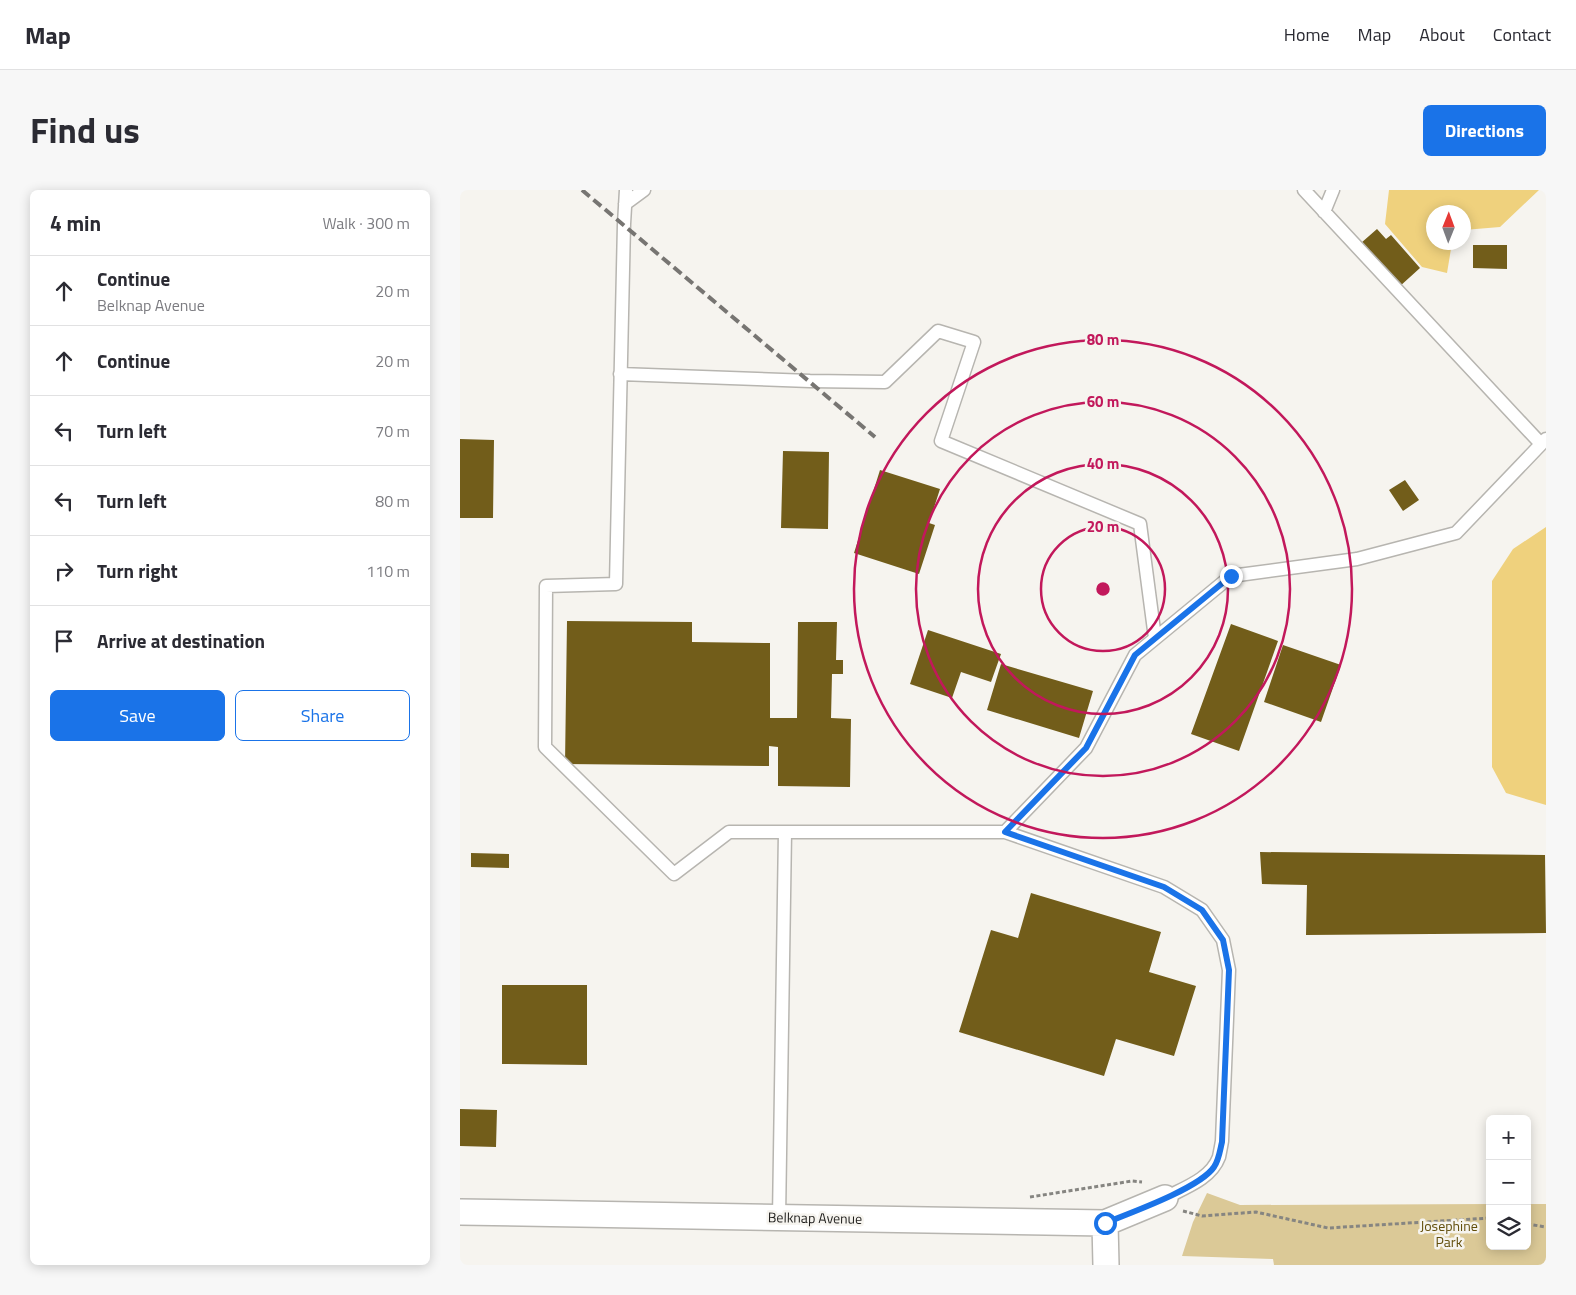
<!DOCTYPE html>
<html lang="en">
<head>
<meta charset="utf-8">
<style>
  body { margin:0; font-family:"Titillium Web",sans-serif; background:#f7f7f7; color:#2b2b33 }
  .controls { position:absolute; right:15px; bottom:15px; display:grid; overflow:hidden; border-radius:8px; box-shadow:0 2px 12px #0003 }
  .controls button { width:45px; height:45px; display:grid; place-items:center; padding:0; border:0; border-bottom:1px solid #e1e1e2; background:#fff; color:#2b2b33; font:25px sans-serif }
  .compass { position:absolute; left:966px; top:15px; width:45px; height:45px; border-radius:50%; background:#fff; box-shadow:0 2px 12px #0003; rotate:1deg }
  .stop { position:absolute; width:15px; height:15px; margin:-11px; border:4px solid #1a73e8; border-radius:50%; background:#fff }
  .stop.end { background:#1a73e8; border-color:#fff; box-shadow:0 1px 5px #0008 }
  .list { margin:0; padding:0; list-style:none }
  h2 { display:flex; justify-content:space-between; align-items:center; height:65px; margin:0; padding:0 20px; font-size:21px }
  h2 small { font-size:16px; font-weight:400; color:#7c7c81 }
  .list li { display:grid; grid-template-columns:32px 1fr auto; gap:15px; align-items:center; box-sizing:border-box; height:70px; padding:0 20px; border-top:1px solid #e1e1e2 }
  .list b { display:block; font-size:19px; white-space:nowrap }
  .list p { margin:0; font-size:16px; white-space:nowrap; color:#7c7c81 }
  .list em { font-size:16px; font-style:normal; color:#7c7c81 }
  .actions { display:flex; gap:10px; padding:15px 20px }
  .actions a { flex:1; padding:11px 0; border:1px solid #1a73e8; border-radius:8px; text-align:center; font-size:18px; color:#1a73e8 }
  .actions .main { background:#1a73e8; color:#fff }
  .icon { flex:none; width:28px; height:28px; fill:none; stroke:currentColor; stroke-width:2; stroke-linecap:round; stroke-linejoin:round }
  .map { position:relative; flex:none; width:1086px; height:1075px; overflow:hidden; border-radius:8px }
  header { display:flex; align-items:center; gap:30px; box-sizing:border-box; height:70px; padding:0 25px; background:#fff; border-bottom:1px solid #e1e1e2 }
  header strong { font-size:24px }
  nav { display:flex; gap:28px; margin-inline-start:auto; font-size:18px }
  .intro { display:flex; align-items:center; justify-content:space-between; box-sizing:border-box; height:120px; padding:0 30px }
  h1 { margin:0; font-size:35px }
  .button { padding:12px 22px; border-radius:8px; background:#1a73e8; color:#fff; font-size:18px; font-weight:700 }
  main { display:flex; gap:30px; padding:0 30px }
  aside { flex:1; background:#fff; border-radius:8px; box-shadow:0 2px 12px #0003 }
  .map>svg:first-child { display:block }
</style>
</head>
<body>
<header>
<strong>Map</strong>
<nav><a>Home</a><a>Map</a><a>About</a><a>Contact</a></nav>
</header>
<div class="intro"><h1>Find us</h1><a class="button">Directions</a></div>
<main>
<aside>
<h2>4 min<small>Walk · 300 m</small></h2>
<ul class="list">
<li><svg class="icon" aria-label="ahead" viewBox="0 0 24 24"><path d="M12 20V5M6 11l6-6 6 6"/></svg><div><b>Continue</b><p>Belknap Avenue</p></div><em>20 m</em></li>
<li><svg class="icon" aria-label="ahead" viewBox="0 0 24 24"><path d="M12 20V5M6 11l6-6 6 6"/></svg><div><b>Continue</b></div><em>20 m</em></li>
<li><svg class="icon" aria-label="left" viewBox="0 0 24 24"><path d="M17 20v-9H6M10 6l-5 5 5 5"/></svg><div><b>Turn left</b></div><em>70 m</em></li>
<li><svg class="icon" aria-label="left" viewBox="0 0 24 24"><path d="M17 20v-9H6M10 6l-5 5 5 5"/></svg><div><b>Turn left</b></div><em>80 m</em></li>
<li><svg class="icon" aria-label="right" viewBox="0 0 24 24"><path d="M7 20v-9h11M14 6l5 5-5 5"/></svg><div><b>Turn right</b></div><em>110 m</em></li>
<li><svg class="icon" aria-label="arrive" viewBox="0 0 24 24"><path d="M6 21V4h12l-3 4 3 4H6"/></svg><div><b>Arrive at destination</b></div></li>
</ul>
<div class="actions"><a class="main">Save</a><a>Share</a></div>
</aside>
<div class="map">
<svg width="1086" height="1075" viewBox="0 0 1086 1075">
  <rect width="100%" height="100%" fill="#f6f4ef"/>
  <!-- green -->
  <path fill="#dbc997" d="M747 1003 780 1015 1030 1014V1056H1067V1014H1086V1075H814L813 1069 722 1066 733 1032Z"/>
  <!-- water -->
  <path fill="#efd17d" d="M929 0H1079L1040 37 1004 40V22H974V52L992 53 987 83 962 77 925 34Z
    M1086 337V615L1046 603 1032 577V391L1053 359Z"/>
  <!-- building -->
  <path fill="#725d1a" d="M917 39 926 49 931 45 960 78 939 97 901 53Z
    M1013 55H1047V79L1013 78Z
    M0 249 34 250 33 328H0Z
    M323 261 369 262 368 339 321 338Z
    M420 280 480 299 469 333 475 335 459 384 394 363Z
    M945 290 959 310 943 321 929 300Z
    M107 431 232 432V452L310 453V528H337L338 432H377L376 470H383V484H372L371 528 391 529 390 597 318 596V557L309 556V576L105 574Z
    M771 434 818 451 779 561 731 544Z
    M468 440 541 464 531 492 501 482 492 508 450 494Z
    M823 455 881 475 861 532 804 512Z
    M541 474 633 501 619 548 527 520Z
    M800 662 1085 665 1086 743 846 745 847 695 802 694Z
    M11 663 49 664V678L11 677Z
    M571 703 701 742 689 782 736 796 714 866 656 849 644 886 499 842 531 740 558 748Z
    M42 795H127V875L42 874Z
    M0 919 37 920 36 957 0 956Z"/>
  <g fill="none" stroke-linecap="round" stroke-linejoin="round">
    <!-- service casing -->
    <g stroke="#b7b5b0" stroke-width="15">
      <path id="service" d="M166 0 164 34 156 394 86 396 85 557 214 684 269 642H545L626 558 675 465 771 386 897 369 996 343 1086 249
        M844 0 1081 254
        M165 14 184 0
        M864 22 873 0
        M160 184 350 191 425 192 478 141 514 152 481 251 680 334 695 448
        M545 642 704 697 742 720 763 750 769 780 762 951C761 957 760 962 759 967 751 989 724 998 705 1008
        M319 1028 325 642"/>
    </g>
    <!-- minor casing -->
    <g stroke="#b7b5b0" stroke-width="28">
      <path id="minor" d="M0 1022 645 1033 705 1008
        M645 1033 646 1075"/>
    </g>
    <!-- path -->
    <path stroke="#868581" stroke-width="3" stroke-dasharray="4 2.5" stroke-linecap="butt" d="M570 1007 672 991 682 992
      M723 1021 742 1026 796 1022 868 1038 1030 1028
      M1067 1034 1086 1037"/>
    <!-- service -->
    <use href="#service" stroke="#fff" stroke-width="12"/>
    <!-- minor -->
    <use href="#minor" stroke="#fff" stroke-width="25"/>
    <!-- rail -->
    <path stroke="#777572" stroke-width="4" stroke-dasharray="10 5" stroke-linecap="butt" d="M122 0 415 247"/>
  </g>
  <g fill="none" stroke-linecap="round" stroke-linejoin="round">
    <!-- route -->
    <path stroke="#1a73e8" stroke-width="6" d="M645 1033C670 1023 740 998 754 977 759 970 760 960 762 952L769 780 763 750 742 720 704 697 545 642 626 558 675 465 771 386"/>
  </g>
  <!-- distance rings -->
  <g fill="none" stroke="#c2185b" stroke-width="2.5">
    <circle cx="643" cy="399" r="62"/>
    <circle cx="643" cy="399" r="125"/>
    <circle cx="643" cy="399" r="187"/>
    <circle cx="643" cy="399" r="249"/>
  </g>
  <g text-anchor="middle" stroke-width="5" stroke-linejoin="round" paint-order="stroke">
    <!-- street labels -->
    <g font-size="14" fill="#1d1c1a" stroke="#f6f4ef">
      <text transform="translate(355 1028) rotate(1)" y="5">Belknap Avenue</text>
    </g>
    <!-- park labels -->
    <g font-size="14" fill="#624e0a" stroke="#f6f4ef">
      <text x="989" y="1041">Josephine<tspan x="989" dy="16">Park</tspan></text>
    </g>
  </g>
  <circle cx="643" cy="399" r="8" fill="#c2185b" stroke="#f6f4ef" stroke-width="2.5"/>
  <g font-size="15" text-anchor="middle" font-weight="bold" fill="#c2185b" stroke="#f6f4ef" stroke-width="5" stroke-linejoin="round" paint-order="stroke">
    <text x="643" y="155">80 m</text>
    <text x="643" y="217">60 m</text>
    <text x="643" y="279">40 m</text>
    <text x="643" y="342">20 m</text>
  </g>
</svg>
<div class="controls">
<button>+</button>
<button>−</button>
<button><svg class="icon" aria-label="layers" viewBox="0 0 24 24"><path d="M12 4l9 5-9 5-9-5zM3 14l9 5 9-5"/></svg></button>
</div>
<svg class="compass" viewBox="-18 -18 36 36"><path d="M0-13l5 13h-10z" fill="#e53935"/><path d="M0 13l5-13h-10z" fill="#7c7c81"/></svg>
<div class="stop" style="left:645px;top:1033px"></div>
<div class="stop end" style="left:771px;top:386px"></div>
</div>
</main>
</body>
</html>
